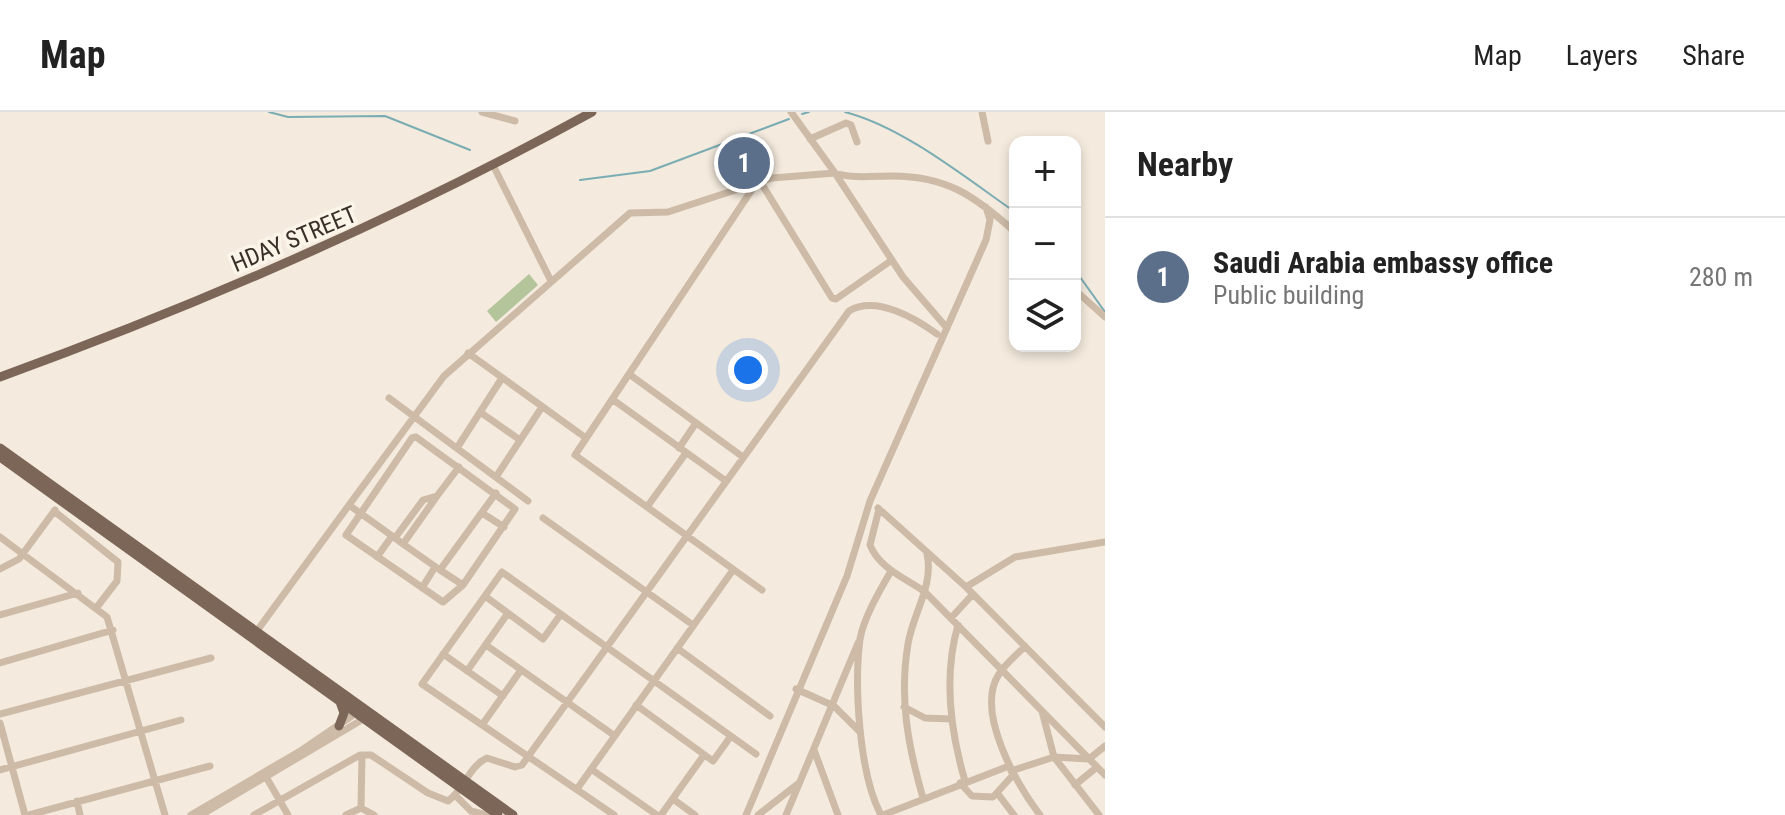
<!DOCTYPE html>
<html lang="en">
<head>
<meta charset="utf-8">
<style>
  body { margin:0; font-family:"Roboto Condensed",sans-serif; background:#f6f6f6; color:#222 }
  .controls { position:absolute; right:24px; top:24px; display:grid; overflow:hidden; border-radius:16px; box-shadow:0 4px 12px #0003 }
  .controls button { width:72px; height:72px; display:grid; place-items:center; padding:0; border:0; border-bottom:2px solid #e0e0e0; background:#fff; color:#222; font:40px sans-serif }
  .you { position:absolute; left:748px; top:258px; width:28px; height:28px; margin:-20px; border:6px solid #fff; border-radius:50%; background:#1a73e8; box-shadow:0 0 0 12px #1a73e833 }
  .badge { display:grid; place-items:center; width:52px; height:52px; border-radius:50%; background:#1b555d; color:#fff; font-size:26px; font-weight:700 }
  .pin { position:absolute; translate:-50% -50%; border:4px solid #fff; box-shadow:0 2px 8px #0006 }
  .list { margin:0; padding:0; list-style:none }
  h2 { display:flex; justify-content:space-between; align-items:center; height:104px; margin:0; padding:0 32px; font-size:34px }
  h2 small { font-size:26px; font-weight:400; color:#767676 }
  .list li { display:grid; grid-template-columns:52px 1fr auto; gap:24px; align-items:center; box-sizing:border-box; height:120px; padding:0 32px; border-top:2px solid #e0e0e0 }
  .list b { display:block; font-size:30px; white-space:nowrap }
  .list p { margin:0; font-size:26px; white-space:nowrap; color:#767676 }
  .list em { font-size:26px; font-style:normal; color:#767676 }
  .icon { flex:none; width:44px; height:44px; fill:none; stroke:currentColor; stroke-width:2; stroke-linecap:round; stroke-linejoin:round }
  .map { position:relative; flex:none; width:1105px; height:703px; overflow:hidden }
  header { display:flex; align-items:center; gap:48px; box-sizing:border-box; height:112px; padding:0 40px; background:#fff; border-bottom:2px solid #e0e0e0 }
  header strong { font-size:38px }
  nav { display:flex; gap:44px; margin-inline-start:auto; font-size:28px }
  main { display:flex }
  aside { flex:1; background:#fff }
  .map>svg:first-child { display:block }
</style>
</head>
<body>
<header>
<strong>Map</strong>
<nav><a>Map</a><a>Layers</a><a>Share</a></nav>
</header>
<main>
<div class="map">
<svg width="1105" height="703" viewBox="0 0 1105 703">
  <rect width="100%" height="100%" fill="#f4eadd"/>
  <!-- green -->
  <path fill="#b4c49b" d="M529 162 538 173 496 210 487 199Z"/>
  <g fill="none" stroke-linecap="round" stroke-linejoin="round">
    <!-- stream -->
    <path stroke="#7aadb3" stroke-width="2" d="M269 0 288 5 385 4 470 38
      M845 0C903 15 966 66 1015 100
      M802 2 809 0
      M580 68 650 59 789 7
      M1075 158 1105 200"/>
    <!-- minor -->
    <path stroke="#cdbba7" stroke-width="7" d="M482 0 515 9
      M791 0 835 61C852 67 874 64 892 64 947 64 975 84 1015 120
      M982 0 988 29
      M810 27 846 11 851 13 857 30
      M493 53 551 169
      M760 69 832 186 836 187 892 148
      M757 70 575 343 762 478
      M1075 178 1105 205
      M468 241 586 326
      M629 262 743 345
      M389 286 528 389
      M612 287 726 369
      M480 300 520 328
      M416 325 515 397 463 473 443 490 346 423 412 326Z
      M457 336 502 266
      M679 336 696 311
      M496 365 542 295
      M349 393 444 264 630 101 668 100 772 66 835 61 903 165 947 216
      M647 395 686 341
      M878 396 966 475 1105 615
      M879 397 870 433C879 456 905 466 925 480L1105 663
      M54 399 118 450 117 469 97 495
      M482 401 504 415
      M543 406 693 513
      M0 425 107 505 165 703
      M395 426 403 432 437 384
      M403 432 440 458
      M377 445 392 424
      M0 457 19 447 55 398
      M463 473 440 458 496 381
      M966 475 1015 445 1105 430
      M422 476 435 455
      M485 484 543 527 561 502
      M0 503 78 481
      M951 506 973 482
      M958 513C943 565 950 618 965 669
      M254 523 349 393 395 426 423 388 437 384 459 355
      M486 533 615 624
      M1025 534C1017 543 1005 552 999 562 974 600 1018 674 1040 703
      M677 536 770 604
      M443 542 503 584
      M0 551 113 518
      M467 559 508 501
      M796 577 834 594 859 619
      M636 593 713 649 731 624
      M904 595 925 606 951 607
      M1042 599 1054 645 1099 703
      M0 602 211 546
      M0 611 25 703
      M482 613 521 558
      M814 638 838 703
      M591 657 657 703
      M0 658 181 608
      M1011 659 1054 645 1089 647 1105 634
      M265 663 288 703
      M960 671 972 684 993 685 1013 663
      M1075 673 1097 655
      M577 677 733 458
      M998 682 1014 703
      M456 684 471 699 486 703
      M923 686C908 634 899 586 908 532 913 501 934 474 927 442
      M673 687 695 703
      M77 689 80 703
      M361 696 362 643
      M361 696 374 703
      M29 703 210 654
      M191 703 302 638 359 599
      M201 703 365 606
      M254 703 360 643H371L428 681 448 689C464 678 469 654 487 646L515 655 522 653 849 199C876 183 915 206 937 222
      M346 703 361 696
      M614 703 422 572 502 460 756 642
      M661 703 704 643
      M746 703 847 464 870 389 986 128 990 108 986 95
      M758 703 799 671
      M786 703 858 531
      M881 703C859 662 854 573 860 527 864 505 880 478 891 459
      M883 703 1009 654"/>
    <!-- major -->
    <path stroke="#7c6658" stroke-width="9" d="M0 265C204 191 401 105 592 0
      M0 336 513 703
      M0 345 498 703
      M339 614 344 601 339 587"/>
  </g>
  <g text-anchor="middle" stroke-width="7" stroke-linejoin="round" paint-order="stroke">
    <!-- street labels -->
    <g font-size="24" fill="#392f28" stroke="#fbf4e9">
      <text transform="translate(294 127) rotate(-23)" y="8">HDAY STREET</text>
    </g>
  </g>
</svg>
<div class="controls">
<button>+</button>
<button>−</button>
<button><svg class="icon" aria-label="layers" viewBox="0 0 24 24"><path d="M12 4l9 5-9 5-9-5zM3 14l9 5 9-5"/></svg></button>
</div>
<div class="you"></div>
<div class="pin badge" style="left:744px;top:51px;background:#5c6f8a">1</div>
</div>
<aside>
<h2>Nearby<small></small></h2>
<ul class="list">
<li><span class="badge" style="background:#5c6f8a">1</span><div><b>Saudi Arabia embassy office</b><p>Public building</p></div><em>280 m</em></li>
</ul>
</aside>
</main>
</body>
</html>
